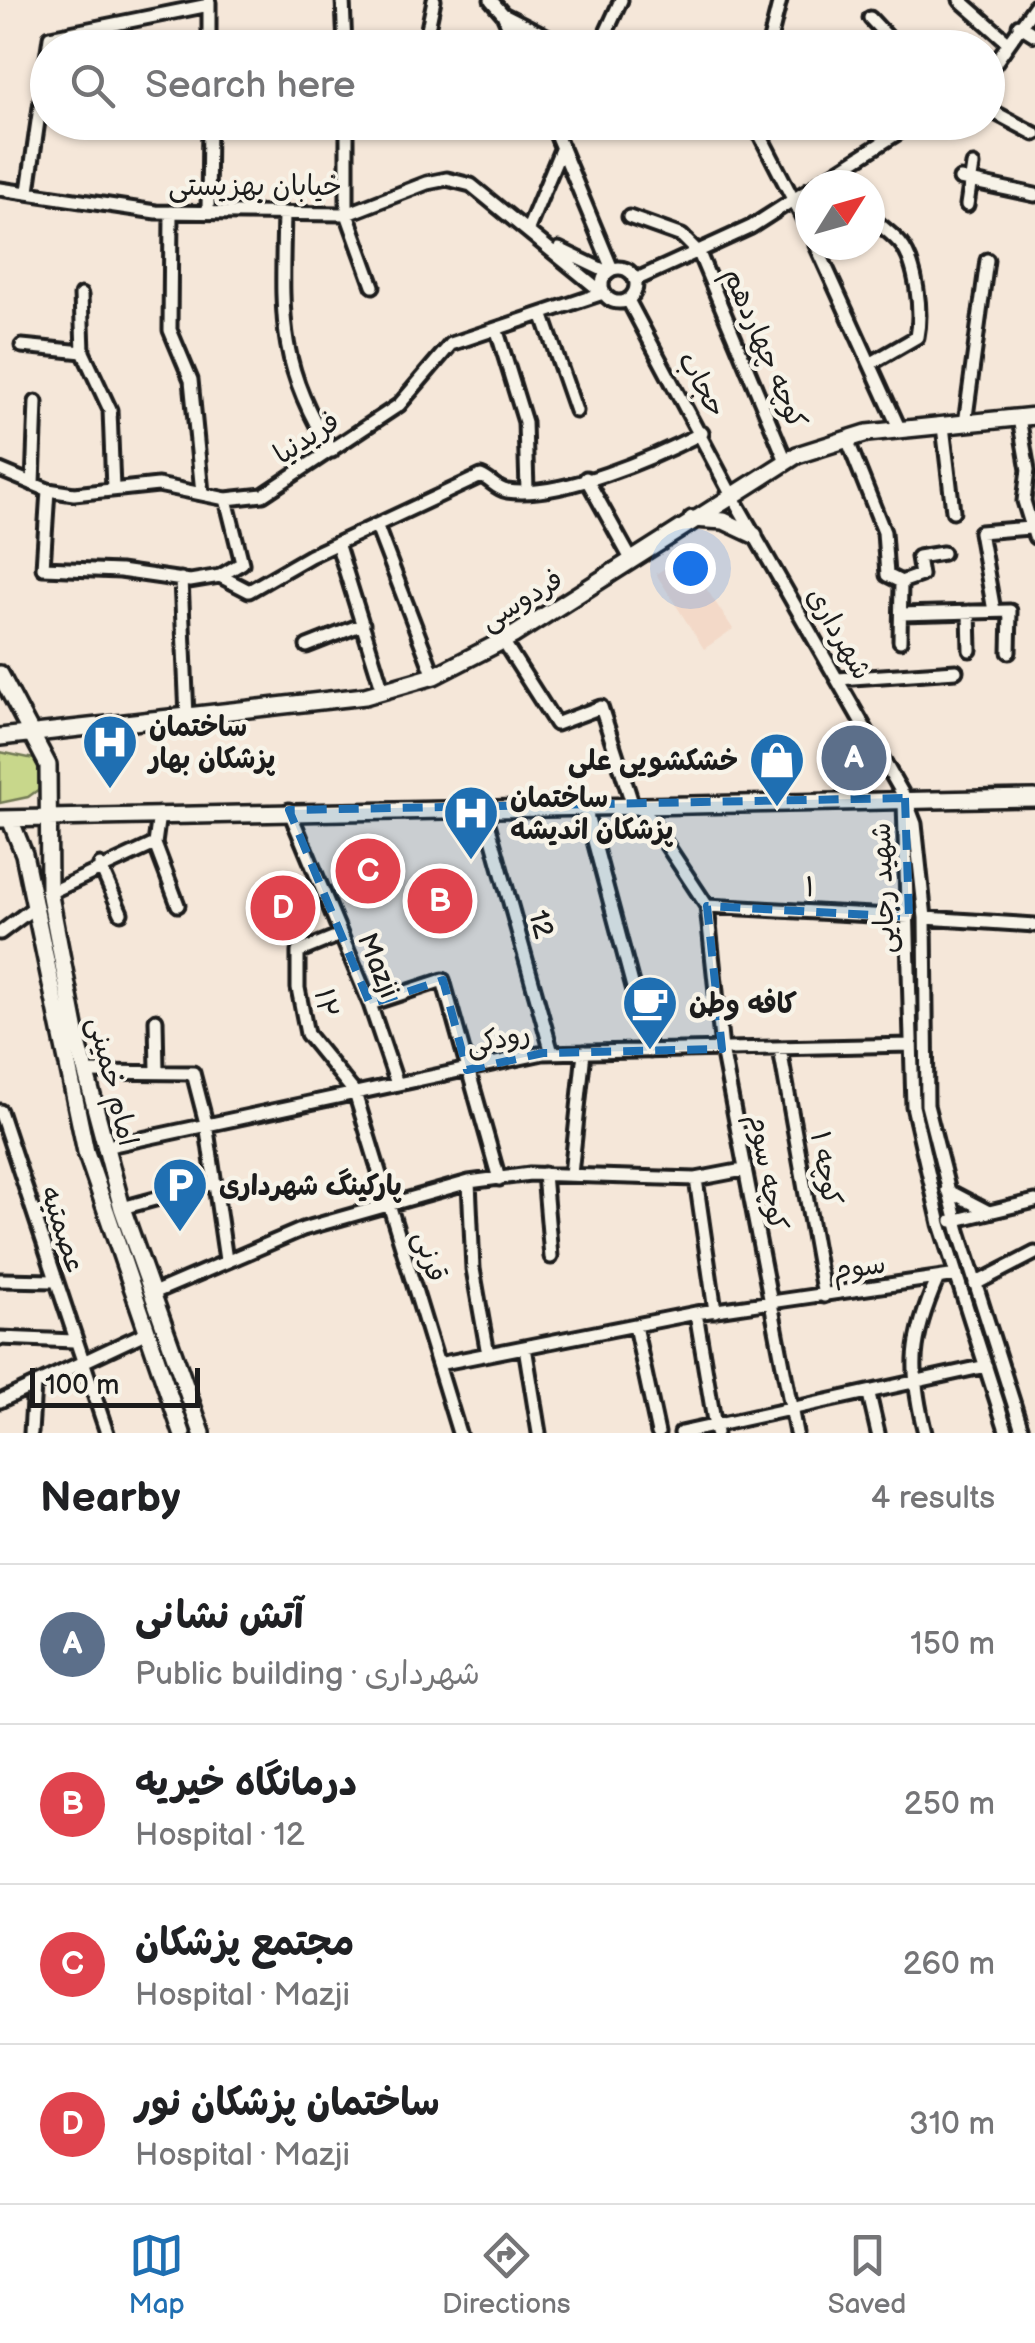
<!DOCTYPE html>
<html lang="en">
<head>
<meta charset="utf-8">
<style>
  body { margin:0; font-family:"Balsamiq Sans","Playpen Sans Arabic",sans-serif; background:#f2f2f2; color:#202124 }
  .compass { position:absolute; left:795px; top:170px; width:90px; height:90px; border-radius:50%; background:#fff; box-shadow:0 2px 8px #0004; rotate:53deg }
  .scale { position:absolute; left:30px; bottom:25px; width:170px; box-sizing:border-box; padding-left:10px; border:5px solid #1c1c1c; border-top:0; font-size:28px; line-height:35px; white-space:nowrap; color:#1c1c1c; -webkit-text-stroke:8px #f7f3e8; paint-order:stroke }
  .you { position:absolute; left:690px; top:568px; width:35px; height:35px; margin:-25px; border:8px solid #fff; border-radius:50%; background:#1a73e8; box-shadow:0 0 0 15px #1a73e833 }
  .badge { display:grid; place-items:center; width:65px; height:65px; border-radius:50%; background:#1f6fb2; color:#fff; font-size:32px; font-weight:700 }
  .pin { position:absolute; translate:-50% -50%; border:5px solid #fff; box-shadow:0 2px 10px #0006 }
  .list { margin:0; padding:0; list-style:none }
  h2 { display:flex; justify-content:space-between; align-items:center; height:130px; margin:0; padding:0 40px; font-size:42px }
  h2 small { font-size:32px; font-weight:400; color:#757577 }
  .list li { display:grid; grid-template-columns:65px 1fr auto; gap:30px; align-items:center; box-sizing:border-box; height:160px; padding:0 40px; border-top:2px solid #e0e0e0 }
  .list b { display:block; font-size:38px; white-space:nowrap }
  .list p { margin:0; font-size:32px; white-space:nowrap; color:#757577 }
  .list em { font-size:32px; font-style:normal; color:#757577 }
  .icon { flex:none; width:55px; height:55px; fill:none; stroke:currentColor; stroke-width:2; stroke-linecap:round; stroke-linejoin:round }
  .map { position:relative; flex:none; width:1035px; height:1433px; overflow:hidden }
  .search { position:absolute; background:#fff; box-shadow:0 2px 8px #0004; left:30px; right:30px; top:30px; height:110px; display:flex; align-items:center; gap:25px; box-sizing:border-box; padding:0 35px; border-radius:55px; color:#757577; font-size:38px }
  .sheet { height:770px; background:#fff }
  nav { display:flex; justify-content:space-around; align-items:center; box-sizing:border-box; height:140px; border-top:2px solid #e0e0e0; background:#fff; font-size:28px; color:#757577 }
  nav a { display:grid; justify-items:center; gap:5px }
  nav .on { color:#1f6fb2 }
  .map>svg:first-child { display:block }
</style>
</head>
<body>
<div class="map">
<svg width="1035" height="1433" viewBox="0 0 1035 1433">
  <rect width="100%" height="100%" fill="#f5e7d9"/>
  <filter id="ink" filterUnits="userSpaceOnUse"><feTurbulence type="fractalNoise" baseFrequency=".01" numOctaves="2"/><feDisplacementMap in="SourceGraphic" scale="20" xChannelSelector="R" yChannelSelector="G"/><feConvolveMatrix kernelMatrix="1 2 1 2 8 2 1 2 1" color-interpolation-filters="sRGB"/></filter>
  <g filter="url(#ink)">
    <!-- built -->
    <path fill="#f3d9c8" d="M684 555 733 629 704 649 656 574Z"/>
    <!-- green -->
    <path fill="#c8d78b" stroke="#727a54" stroke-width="2.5" d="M0 752 39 760 42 787 28 797 0 803Z"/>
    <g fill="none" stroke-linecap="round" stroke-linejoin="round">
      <!-- minor casing -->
      <g stroke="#1c1c1c" stroke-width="19">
        <path id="minor" d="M343 0 345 48
          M491 0 503 14 518 48
          M960 0 1009 43
          M209 2V48
          M503 14 570 48
          M870 18 898 48
          M1019 25 1035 35
          M424 48 434 0
          M599 48 621 0
          M768 48 780 0
          M988 73 1035 6
          M988 109 1035 134
          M347 122V214L373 286
          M551 122 612 269
          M734 122 758 131 810 232
          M960 179 1035 195
          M816 185 915 122
          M0 189 156 212 347 214 427 183 447 179 471 185 603 293 451 344 399 405 263 495 226 499 158 485 74 494 48 490 0 470
          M28 191 50 37 209 5
          M967 205 973 165
          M171 212 170 330 191 380 202 493
          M208 212 209 122
          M284 213C282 312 276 364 332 451
          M629 217 682 236 699 253 786 461
          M870 217C880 225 892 234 900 243 917 263 922 312 917 337L870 364
          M528 229 562 147
          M816 245 900 430
          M559 249 607 272
          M602 285a17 17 0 1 1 34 0a17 17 0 1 1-34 0Z
          M635 280 751 227 810 189
          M81 295 83 352 110 410 113 489
          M628 300 731 494 905 798 915 824 925 918 927 1105 959 1231 1023 1433
          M543 316 576 411
          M497 331 525 422 527 491
          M22 346 83 352
          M1019 418 1028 470 1024 501 1035 537
          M965 424 987 260
          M943 426 953 511
          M847 439 884 532 887 575 901 582 921 575 918 557 943 553
          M586 478 631 559
          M33 484 36 402
          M48 490 43 568 120 571 190 581 220 576 249 591 310 556 481 476C491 480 496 489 507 491 560 499 655 457 702 433
          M377 527 434 676
          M338 546 383 691
          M220 576 242 563 226 499
          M181 579 187 717
          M994 611 980 532 1030 528
          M969 612 970 650
          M901 614 1010 611 1009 652
          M503 641 556 724 601 707 633 806
          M900 641 901 582
          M307 646 363 624
          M838 679 956 671
          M904 802 913 1106 940 1224 1007 1433
          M641 806 707 906 722 1049 796 1433
          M585 807 650 1051
          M484 809 552 1053
          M289 810 370 1004 397 1084
          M155 844 178 905
          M100 865 121 913
          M49 893 155 844 159 814
          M707 906 909 917
          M925 918 1035 925
          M0 933 32 909
          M340 935 298 952V988L307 1034 355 1093 459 1433
          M370 1004 443 980 499 1179
          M156 1020 157 1071
          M780 1049 824 1296
          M85 1072 193 1073 206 1123 226 1260
          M0 1111 107 1433
          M104 1147 543 1053 911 1045
          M544 1174 551 1257
          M571 1174 584 1052
          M696 1179 715 1311
          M469 1182 473 1269 488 1354
          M947 1190 989 1212
          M122 1208 214 1183
          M952 1221 1035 1201
          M0 1280 55 1281
          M975 1284 1035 1253
          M151 1294 303 1229 469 1182 530 1174 696 1179 743 1170
          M696 1313 716 1433
          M635 1326 658 1433
          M0 1338 74 1341
          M525 1347 539 1433
          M438 1364 696 1313 957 1275
          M869 1394 878 1433
          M0 1401 145 1333
          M31 1433 34 1385
          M681 1433 986 1366
          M925 1433C909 1370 911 1339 937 1280"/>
      </g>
      <!-- major casing -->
      <g stroke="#1c1c1c" stroke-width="22">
        <path id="major" d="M692 519 724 521 754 535
          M0 674 48 765 49 891 78 1043 122 1208 202 1433
          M0 737 365 696 434 676 514 635 797 455 867 433 1035 416
          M0 819 1035 798
          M10 819 24 854 86 1152 182 1433"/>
      </g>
      <!-- minor -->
      <use href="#minor" stroke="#f7f3e8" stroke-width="11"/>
      <!-- major -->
      <use href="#major" stroke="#f7f3e8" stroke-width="15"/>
    </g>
  </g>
  <!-- marked area -->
  <path fill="#1f6fb2" fill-opacity="0.2" stroke="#1f6fb2" stroke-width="8" stroke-dasharray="20 12" stroke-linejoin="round" d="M905 798 909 917 707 906 722 1049 543 1053 467 1070 443 980 370 1004 289 810Z"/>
  <!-- icons -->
  <defs>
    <g id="hospital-pin" transform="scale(2.875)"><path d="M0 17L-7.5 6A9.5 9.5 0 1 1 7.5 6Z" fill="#1f6fb2" stroke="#f7f3e8"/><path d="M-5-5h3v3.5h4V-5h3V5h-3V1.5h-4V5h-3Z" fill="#fff"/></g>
    <g id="shop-pin" transform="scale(2.875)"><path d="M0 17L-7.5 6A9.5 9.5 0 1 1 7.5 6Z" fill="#1f6fb2" stroke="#f7f3e8"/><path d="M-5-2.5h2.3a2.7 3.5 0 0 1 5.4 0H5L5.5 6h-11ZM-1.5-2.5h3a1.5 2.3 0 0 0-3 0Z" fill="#fff"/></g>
    <g id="cafe-pin" transform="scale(2.875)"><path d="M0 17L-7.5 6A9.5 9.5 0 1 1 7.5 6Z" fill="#1f6fb2" stroke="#f7f3e8"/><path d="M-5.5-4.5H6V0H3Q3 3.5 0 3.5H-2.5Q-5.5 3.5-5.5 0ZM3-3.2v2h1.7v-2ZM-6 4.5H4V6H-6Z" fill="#fff"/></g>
    <g id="parking-pin" transform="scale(2.875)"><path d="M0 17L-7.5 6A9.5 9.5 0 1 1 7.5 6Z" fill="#1f6fb2" stroke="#f7f3e8"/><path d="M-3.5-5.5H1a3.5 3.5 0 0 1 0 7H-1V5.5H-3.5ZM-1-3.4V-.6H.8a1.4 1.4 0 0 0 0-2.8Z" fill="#fff"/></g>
  </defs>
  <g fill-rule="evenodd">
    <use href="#hospital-pin" x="110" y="742"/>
    <use href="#shop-pin" x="777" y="760"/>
    <use href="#hospital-pin" x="471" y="813"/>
    <use href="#cafe-pin" x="650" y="1003"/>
    <use href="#parking-pin" x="180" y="1185"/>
  </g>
  <g text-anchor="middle" stroke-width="9" stroke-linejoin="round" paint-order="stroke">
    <!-- street labels -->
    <g font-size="28" fill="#1c1c1c" stroke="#f7f3e8">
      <text x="255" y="195">خیابان بهزیستی</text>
      <text transform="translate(766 348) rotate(67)" y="10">کوچه چهاردهم</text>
      <text transform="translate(703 384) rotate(61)" y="10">حجاب</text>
      <text transform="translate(306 437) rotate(-33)" y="10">فریدنیا</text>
      <text transform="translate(521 599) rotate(-31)" y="10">فردوسی</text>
      <text transform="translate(840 633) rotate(60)" y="10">شهرداری</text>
      <text transform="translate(810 886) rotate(3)" y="10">۱</text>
      <text transform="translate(882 888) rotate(-92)" y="10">شهید رجایی</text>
      <text transform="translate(542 924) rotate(74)" y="10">12</text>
      <text transform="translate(379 965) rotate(68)" y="10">Mazji</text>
      <text transform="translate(327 1003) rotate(79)" y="10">۱۲</text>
      <text transform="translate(498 1038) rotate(-11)" y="10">رودکی</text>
      <text transform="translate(114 1081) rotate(76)" y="10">امام خمینی</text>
      <text transform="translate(827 1168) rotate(80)" y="10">۱ کوچه</text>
      <text transform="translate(769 1172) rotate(80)" y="10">کوچه سوم</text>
      <text transform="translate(64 1229) rotate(72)" y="10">عصمتیه</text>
      <text transform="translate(431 1256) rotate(73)" y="10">قرنی</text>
      <text transform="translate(859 1266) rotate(-8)" y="10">سوم</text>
    </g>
    <!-- poi labels -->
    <g font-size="28" font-weight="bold" fill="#1c1c1c" stroke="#f7f3e8" text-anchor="start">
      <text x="149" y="736">ساختمان<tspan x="149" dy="32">پزشکان بهار</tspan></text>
      <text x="738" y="770" text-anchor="end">خشکشویی علی</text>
      <text x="510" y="807">ساختمان<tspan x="510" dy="32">پزشکان اندیشه</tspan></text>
      <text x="689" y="1013">کافه وطن</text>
      <text x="219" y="1195">پارکینگ شهرداری</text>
    </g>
  </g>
</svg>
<svg class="compass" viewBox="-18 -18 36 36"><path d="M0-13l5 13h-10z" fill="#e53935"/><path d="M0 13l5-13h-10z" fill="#757577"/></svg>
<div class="scale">100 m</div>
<div class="you"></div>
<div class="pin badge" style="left:854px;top:758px;background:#5c6f8a">A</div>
<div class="pin badge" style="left:440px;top:901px;background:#e0444e">B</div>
<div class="pin badge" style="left:368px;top:871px;background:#e0444e">C</div>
<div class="pin badge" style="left:283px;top:908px;background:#e0444e">D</div>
<div class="search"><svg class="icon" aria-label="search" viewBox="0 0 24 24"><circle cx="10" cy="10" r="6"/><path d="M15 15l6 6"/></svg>Search here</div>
</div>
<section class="sheet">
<h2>Nearby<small>4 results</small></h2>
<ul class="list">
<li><span class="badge" style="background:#5c6f8a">A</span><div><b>آتش نشانی</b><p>Public building · شهرداری</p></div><em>150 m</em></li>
<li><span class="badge" style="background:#e0444e">B</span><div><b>درمانگاه خیریه</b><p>Hospital · 12</p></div><em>250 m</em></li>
<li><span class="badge" style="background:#e0444e">C</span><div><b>مجتمع پزشکان</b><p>Hospital · Mazji</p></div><em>260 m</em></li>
<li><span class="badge" style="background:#e0444e">D</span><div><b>ساختمان پزشکان نور</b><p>Hospital · Mazji</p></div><em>310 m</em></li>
</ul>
</section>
<nav>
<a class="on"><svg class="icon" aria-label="map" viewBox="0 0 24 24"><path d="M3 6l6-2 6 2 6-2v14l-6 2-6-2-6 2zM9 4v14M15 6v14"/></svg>Map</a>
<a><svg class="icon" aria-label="directions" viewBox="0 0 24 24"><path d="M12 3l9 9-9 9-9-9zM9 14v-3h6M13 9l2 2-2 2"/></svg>Directions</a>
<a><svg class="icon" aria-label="saved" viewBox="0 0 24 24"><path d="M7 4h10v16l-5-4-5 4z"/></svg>Saved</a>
</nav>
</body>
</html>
